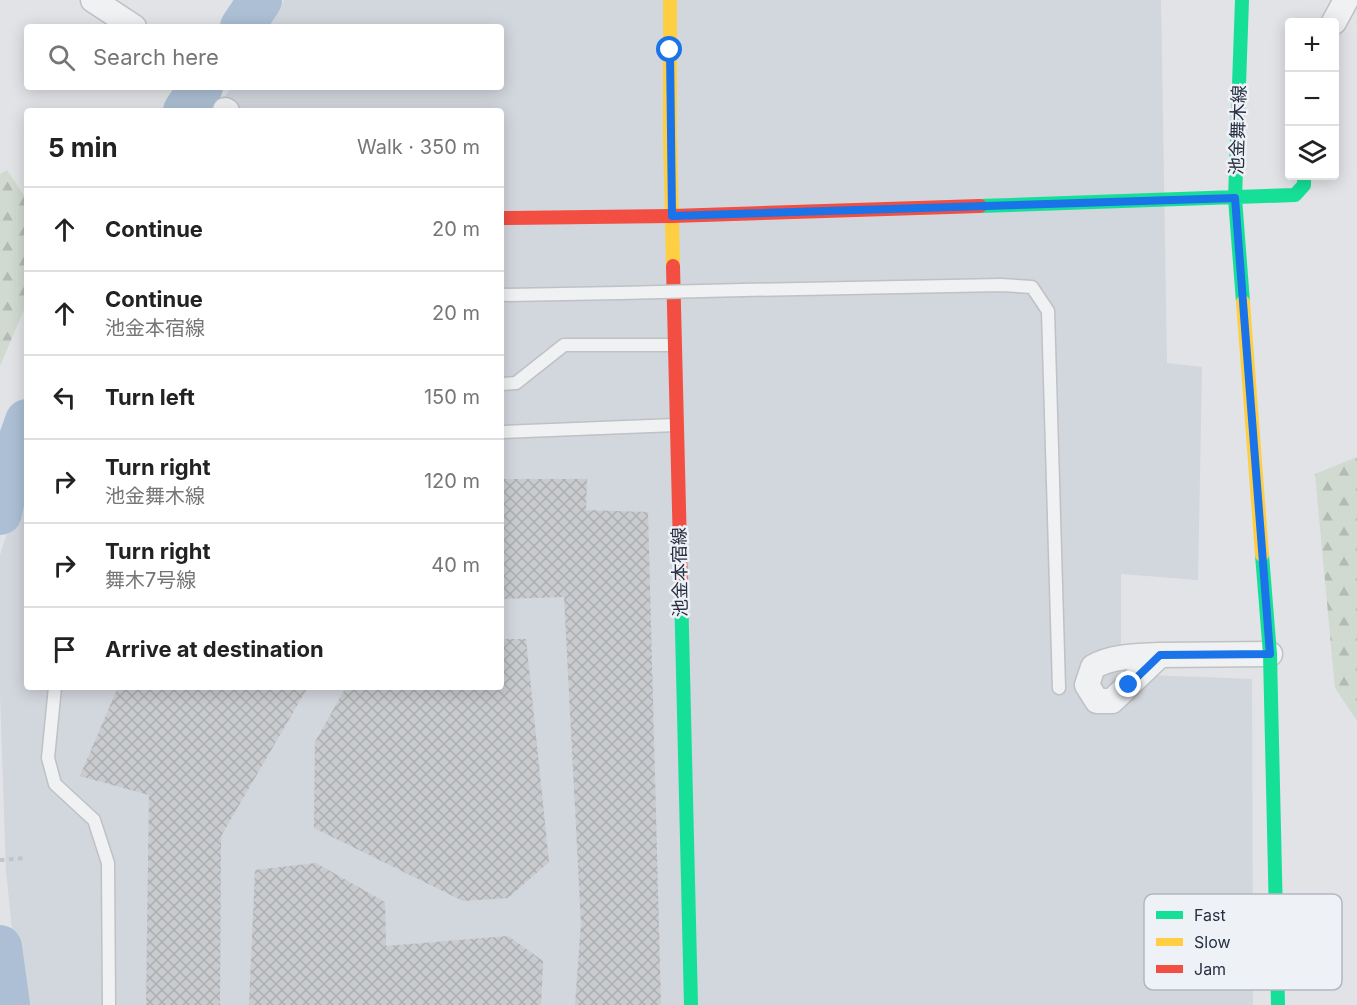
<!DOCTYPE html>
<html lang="en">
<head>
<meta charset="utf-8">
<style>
  body { margin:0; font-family:Inter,"Noto Sans JP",sans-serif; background:#f6f6f6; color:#222 }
  .controls { position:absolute; right:18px; top:18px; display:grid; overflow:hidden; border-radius:6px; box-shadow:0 3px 15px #0003 }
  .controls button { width:54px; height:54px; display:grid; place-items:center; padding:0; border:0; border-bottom:2px solid #e0e0e0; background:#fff; color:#222; font:30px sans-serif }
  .stop { position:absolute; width:18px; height:18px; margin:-14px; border:4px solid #1a73e8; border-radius:50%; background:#fff }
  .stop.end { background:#1a73e8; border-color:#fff; box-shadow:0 2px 6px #0008 }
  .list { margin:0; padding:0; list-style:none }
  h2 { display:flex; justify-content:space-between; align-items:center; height:78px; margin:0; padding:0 24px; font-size:26px }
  h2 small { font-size:20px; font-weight:400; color:#767676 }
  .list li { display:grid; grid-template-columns:39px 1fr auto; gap:18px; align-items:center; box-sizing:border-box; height:84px; padding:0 24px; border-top:2px solid #e0e0e0 }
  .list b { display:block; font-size:22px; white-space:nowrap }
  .list p { margin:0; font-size:20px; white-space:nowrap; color:#767676 }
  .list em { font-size:20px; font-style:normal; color:#767676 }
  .icon { flex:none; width:33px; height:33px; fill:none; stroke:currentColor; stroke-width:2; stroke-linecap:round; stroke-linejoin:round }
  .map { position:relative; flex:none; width:1357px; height:1005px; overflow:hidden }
  .search { position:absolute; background:#fff; box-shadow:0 3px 15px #0003; left:24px; top:24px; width:480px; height:66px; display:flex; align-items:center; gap:15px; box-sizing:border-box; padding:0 21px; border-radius:6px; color:#767676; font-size:22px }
  .panel { position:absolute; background:#fff; box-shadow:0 3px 15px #0003; left:24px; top:108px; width:480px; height:582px; border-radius:6px }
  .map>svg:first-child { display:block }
</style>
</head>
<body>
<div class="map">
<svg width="1357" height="1005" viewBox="0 0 1357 1005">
  <defs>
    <pattern id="forest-firs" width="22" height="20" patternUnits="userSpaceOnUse" patternTransform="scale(1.5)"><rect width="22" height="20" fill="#d0dad0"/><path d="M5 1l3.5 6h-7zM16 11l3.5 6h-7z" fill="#b2bbb4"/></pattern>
    <pattern id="building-cross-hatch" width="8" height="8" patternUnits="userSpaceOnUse" patternTransform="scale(1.5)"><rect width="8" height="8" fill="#c9cbce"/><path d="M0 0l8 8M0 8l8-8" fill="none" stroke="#acafb2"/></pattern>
  </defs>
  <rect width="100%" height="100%" fill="#e1e3e6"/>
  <!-- built -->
  <path fill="#d2d6dd" d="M284 0H1161L1167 363 1202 367 1198 580 1121 574V674L1252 679 1253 1005H20L6 871 0 694V555L27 473V687H501V111H216L231 87H501V27H268Z"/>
  <!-- forest -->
  <path fill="url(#forest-firs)" d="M7 170 27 200V303L0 366V174Z
    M1357 457V721L1335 688 1315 474Z"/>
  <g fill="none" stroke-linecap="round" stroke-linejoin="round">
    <!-- river -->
    <path stroke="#acbfd4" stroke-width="44" d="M242 27 260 0
      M185 111 201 87
      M0 513 7 477 27 421
      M0 947 8 1005"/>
  </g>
  <!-- building -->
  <path fill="url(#building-cross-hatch)" d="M501 479H587L586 510 648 512 661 1005H575L581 923 564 597 501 599Z
    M501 639H526L549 862 508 898 463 901 314 828 315 742 346 687H501Z
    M118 687H308L221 836 220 1005H146L149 795 80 776Z
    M316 863 385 902 386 946 508 936 543 961 541 1005H249L255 870Z"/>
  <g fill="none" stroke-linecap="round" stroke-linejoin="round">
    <!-- lane casing -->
    <g stroke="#bfc1c4" stroke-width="15">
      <path id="lane" d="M743 290 1001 285 1032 287 1048 311 1059 688
        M501 295 620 293
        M501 384 516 383 564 345H672
        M501 432 675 425
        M55 687 48 758 55 784 94 820 108 863 109 1005"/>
    </g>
    <!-- street casing -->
    <g stroke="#bfc1c4" stroke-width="27">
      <path id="street" d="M93 0 134 27
        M1334 22 1346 0
        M225 110 227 111
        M1160 655 1112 701H1097L1087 685 1093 667C1112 656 1137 656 1160 655Z
        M1160 655 1270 654"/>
    </g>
    <!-- path -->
    <path stroke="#c2c4c9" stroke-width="4" stroke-dasharray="4.5 4.5" stroke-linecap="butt" d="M0 860 26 858"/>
    <!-- lane -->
    <use href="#lane" stroke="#f0f1f3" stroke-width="12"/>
    <!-- street -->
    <use href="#street" stroke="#f0f1f3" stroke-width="24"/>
    <!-- fast -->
    <path stroke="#16e098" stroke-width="14" d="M1242 0 1235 198 1243 302
      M980 206 1295 195 1304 185V176
      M1262 555 1270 654 1278 1005
      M681 589 691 1005"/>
    <!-- slow -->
    <path stroke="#ffcf43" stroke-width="14" d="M670 0V139L673 266
      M1243 302 1262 555"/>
    <!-- jam -->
    <path stroke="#f24e42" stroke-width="14" d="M501 218 672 216 980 206
      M673 266 681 589"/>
    <!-- lane-bridge casing -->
    <g stroke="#bfc1c4" stroke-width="15" stroke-linecap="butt">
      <path id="lane-bridge" d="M620 293 743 290"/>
    </g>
    <!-- lane-bridge -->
    <use href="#lane-bridge" stroke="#f0f1f3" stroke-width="12"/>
  </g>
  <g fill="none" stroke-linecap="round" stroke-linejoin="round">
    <!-- route -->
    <path stroke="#1a73e8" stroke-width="8" d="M670 50 672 216 1235 198 1270 654 1160 655 1129 685"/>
  </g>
  <g text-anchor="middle" stroke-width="5" stroke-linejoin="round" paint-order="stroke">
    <!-- street labels -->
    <g font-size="18" fill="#262f41" stroke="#eef1f6">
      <text transform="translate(1238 130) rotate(-88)" y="6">池金舞木線</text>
      <text transform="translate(680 572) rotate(-91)" y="6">池金本宿線</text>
    </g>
  </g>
  <!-- legend -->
  <rect x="1144" y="894" width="198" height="96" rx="9" fill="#eef1f6" stroke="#b2b7c0" stroke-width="1.5"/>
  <rect x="1156" y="911" width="27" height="8" fill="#16e098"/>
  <rect x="1156" y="938" width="27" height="8" fill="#ffcf43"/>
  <rect x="1156" y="965" width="27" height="8" fill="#f24e42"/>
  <g font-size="16" fill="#262f41">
    <text x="1194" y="921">Fast</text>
    <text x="1194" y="948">Slow</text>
    <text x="1194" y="975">Jam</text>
  </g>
</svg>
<div class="controls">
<button>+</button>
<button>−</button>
<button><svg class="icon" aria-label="layers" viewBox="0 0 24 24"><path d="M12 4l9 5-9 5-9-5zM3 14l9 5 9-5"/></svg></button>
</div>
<div class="stop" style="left:670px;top:50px"></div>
<div class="stop end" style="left:1129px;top:685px"></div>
<div class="search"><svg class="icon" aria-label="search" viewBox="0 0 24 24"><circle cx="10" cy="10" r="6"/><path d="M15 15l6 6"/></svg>Search here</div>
<section class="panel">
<h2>5 min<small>Walk · 350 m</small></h2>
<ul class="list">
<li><svg class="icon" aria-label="ahead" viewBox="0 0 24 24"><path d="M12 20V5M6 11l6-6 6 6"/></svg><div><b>Continue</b></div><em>20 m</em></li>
<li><svg class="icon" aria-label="ahead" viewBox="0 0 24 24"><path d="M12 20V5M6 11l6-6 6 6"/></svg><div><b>Continue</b><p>池金本宿線</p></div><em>20 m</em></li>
<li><svg class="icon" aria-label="left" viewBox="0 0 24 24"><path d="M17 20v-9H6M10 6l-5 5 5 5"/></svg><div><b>Turn left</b></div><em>150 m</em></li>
<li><svg class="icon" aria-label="right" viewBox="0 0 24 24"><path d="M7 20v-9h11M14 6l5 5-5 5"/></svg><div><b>Turn right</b><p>池金舞木線</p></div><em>120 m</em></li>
<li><svg class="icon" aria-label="right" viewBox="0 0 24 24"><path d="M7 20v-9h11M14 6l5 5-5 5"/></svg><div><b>Turn right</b><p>舞木7号線</p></div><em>40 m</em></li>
<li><svg class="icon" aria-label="arrive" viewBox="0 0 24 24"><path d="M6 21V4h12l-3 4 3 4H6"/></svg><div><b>Arrive at destination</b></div></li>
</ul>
</section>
</div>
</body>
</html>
